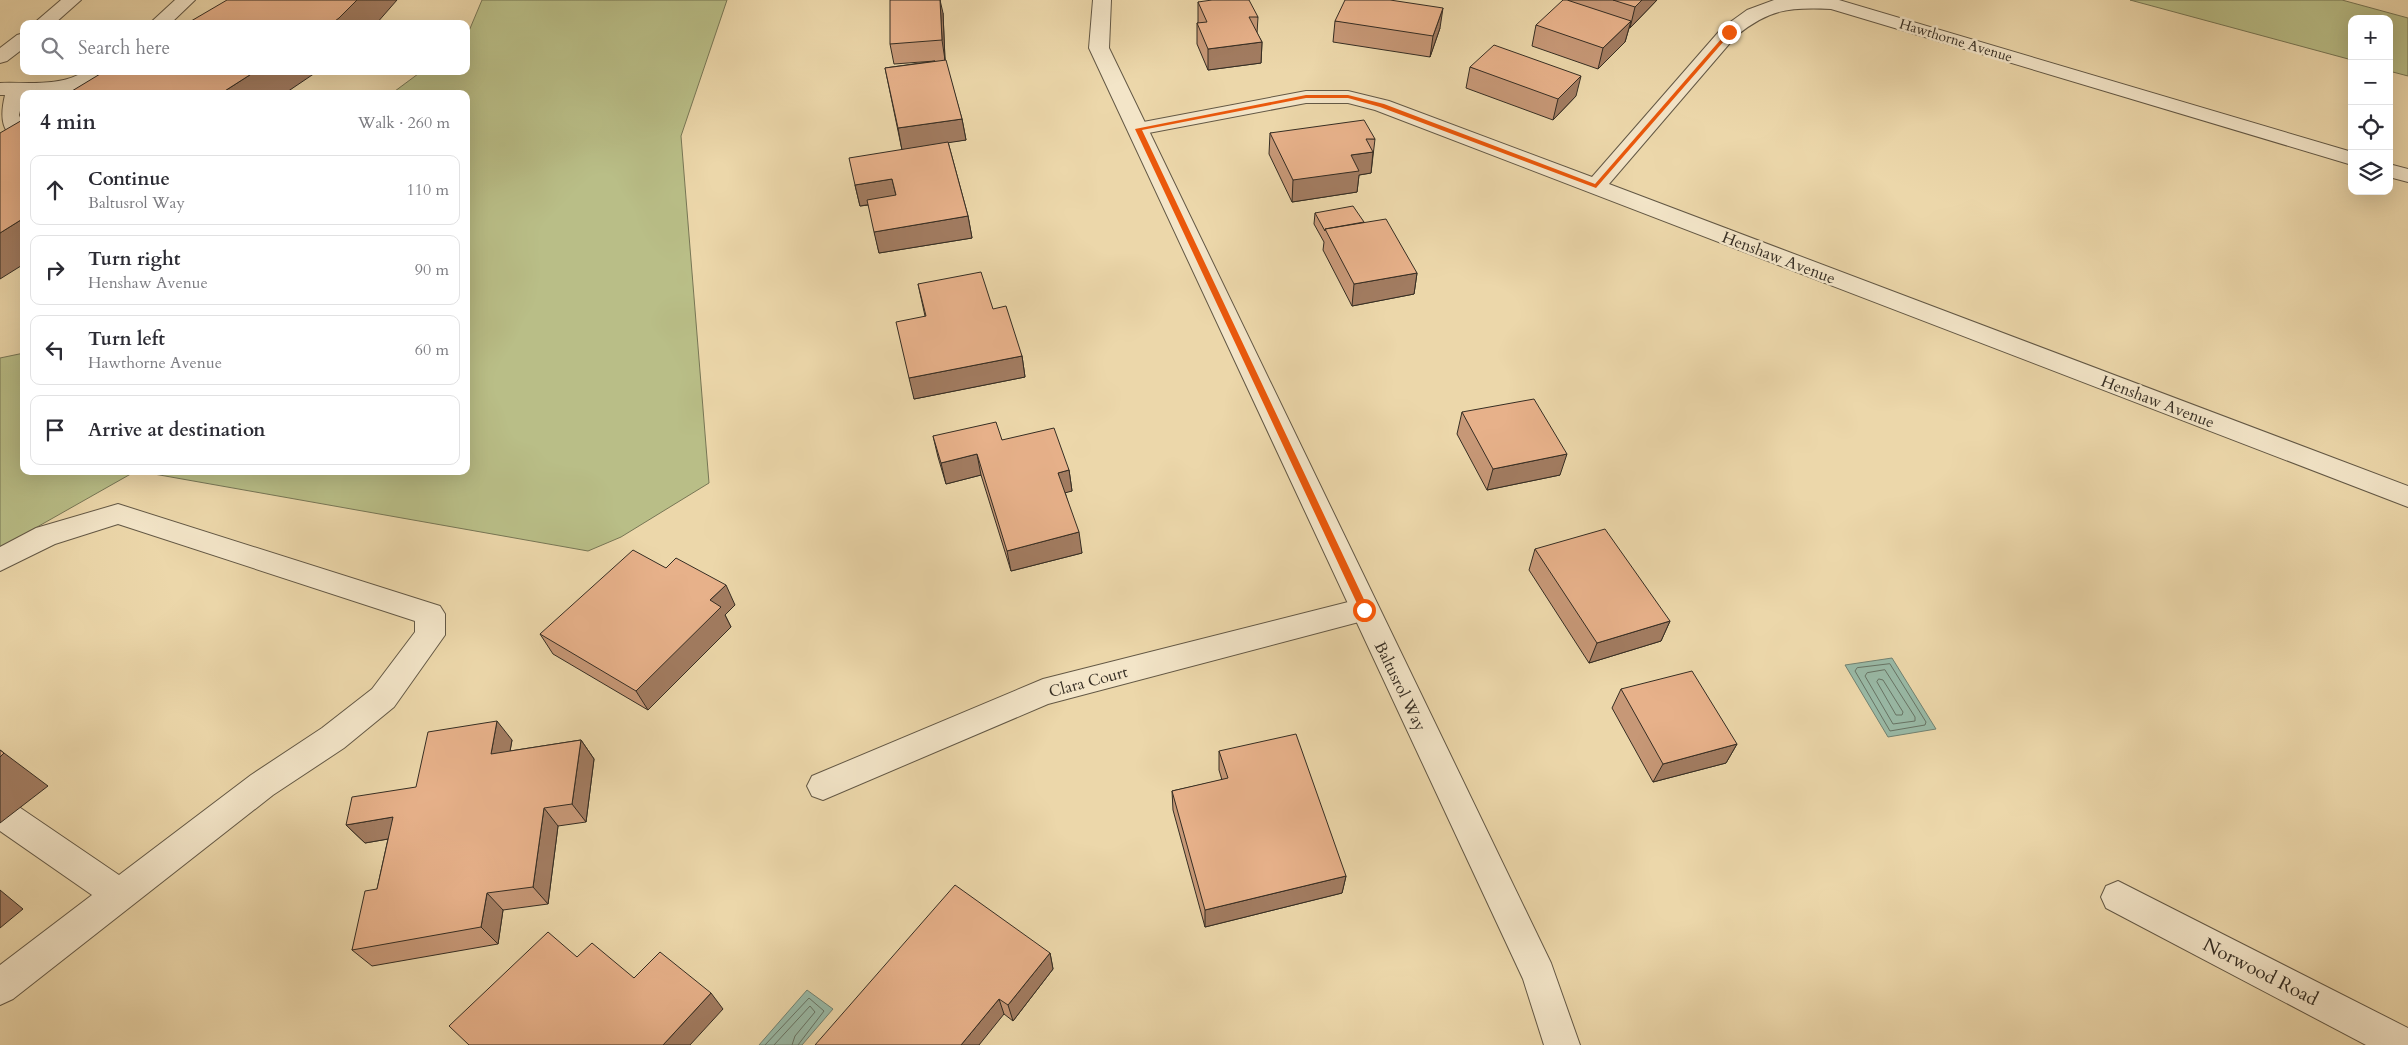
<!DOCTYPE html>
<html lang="en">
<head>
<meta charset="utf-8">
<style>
  body { margin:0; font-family:Cardo,serif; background:#f7f7f7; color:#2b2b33 }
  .controls { position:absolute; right:15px; top:15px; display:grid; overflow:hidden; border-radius:10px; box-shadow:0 5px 20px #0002 }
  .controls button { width:45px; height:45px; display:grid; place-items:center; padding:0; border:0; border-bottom:1px solid #e1e1e2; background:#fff; color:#2b2b33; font:25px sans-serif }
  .stop { position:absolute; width:15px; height:15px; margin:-11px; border:4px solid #ea580c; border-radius:50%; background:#fff }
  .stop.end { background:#ea580c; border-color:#fff; box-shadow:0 1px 5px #0008 }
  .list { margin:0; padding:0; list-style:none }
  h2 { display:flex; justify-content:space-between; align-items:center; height:65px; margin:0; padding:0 20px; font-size:21px }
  h2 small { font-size:16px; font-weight:400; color:#7c7c81 }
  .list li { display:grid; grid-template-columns:32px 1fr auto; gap:15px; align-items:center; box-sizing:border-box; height:70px; margin:0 10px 10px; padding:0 10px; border:1px solid #e1e1e2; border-radius:10px }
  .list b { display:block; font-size:19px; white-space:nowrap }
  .list p { margin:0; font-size:16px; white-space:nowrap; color:#7c7c81 }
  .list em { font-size:16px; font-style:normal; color:#7c7c81 }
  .icon { flex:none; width:28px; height:28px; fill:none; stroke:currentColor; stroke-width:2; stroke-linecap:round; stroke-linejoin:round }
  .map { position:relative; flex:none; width:2408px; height:1045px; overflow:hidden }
  .search { position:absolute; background:#fff; box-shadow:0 5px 20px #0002; left:20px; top:20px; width:450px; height:55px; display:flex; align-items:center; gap:12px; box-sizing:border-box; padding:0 18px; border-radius:10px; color:#7c7c81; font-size:19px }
  .panel { position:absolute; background:#fff; box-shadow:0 5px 20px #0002; left:20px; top:90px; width:450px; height:385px; border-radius:10px }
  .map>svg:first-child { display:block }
</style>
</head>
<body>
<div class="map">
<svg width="2408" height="1045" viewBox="0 0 2408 1045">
  <rect width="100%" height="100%" fill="#ecd7aa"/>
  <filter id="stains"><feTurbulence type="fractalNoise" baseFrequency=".004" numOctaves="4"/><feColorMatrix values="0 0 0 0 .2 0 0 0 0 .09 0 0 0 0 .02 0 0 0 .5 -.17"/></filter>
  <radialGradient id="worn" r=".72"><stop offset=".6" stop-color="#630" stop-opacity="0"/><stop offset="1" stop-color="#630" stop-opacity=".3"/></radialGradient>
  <!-- green -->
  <path fill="#b9be87" stroke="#777655" d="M482 0H727L681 136 709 483 621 537 588 551 137 471H466V94H391L422 71H466V38Z
    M2130 0H2342L2408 18V76L2389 71V19H2352V60Z
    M24 353V471H136L0 548V358Z"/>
  <!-- water -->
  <path fill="#99baa7" stroke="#718272" d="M1892 658 1936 729 1888 737 1845 665Z
    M807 990 833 1009 802 1045H759Z"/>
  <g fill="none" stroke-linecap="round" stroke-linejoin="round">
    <!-- shore -->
    <path stroke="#677465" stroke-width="1" d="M1890 664 1926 722 1925 725 1890 731 1855 671 1857 668Z
      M1885 670 1915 717V721L1893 724 1865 676 1867 673Z
      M1879 679 1883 680 1903 712 1902 715H1896L1877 682Z
      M765 1045 809 998 824 1011 798 1045
      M774 1045 810 1006 815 1012 795 1036 792 1045"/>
    <!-- service casing -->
    <g stroke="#635845" stroke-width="2">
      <path id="service" d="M61 0H81L54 24H33Z
        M175 0H195L170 24H149Z
        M24 33V48L7 61 0 63V48L17 35Z
        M85 71H108C90 96 50 94 24 94L19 115 24 128V142C0 136 0 116 5 95H0V83C27 82 62 87 85 71Z
        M118 504 440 606 445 614V635L394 707 344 748 273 795 13 999 0 1005V965L92 895 0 831V805L7 802 19 807 119 875 251 775 322 728 372 689 415 632V621L118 524 55 544 0 571V547L36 528Z"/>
    </g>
    <!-- minor casing -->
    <g stroke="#635845" stroke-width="2">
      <path id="minor" d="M1774 0H1839L2352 152V165L1831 9C1789 7 1769 9 1736 36L1609 184 2408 486V507L1375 110 1348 103H1306L1138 135 1131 133 1128 129 1131 125 1138 123 1306 91H1348L1389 101 1592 177 1722 28 1747 10Z
        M2389 164 2408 169V182L2389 177Z
        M1364 598 1374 602 1379 610 1374 618 1048 704 823 800 812 796 807 786 812 776 1043 679Z
        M2118 881 2408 1028V1045H2366L2106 908 2101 897 2106 886Z"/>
    </g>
    <!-- tertiary casing -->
    <g stroke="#635845" stroke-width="2">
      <path id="tertiary" d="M1093 0H1111L1109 48 1551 963 1580 1045H1544L1523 979 1089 48Z"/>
    </g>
    <!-- service -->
    <use href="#service" fill="#f3e5c8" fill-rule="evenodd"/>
    <!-- minor -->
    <use href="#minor" fill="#f3e5c8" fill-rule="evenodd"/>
    <!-- tertiary -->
    <use href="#tertiary" fill="#f3e5c8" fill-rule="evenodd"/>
  </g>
  <!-- wall -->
  <path fill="#c79877" stroke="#352d23" d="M1570 0H1657L1630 28H1629L1625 42 1598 69 1532 46 1536 25Z
    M1198 2 1258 17 1257 33 1262 42 1261 63 1208 70 1197 44V23H1198Z
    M943 13 945 60 962 119 966 140 948 142 968 216 972 238 879 253 869 205 860 206 855 185 902 150 885 68 935 61 894 64 890 44Z
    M1335 21 1440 28 1430 57 1333 42Z
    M1470 67 1576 96 1553 120 1466 88Z
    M1270 133 1375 139 1371 173 1359 175 1357 192 1292 202 1269 154Z
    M1315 213 1364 222 1417 273 1414 294 1352 306 1323 250 1324 242 1314 224Z
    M918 284 993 309 1022 356 1025 377 914 399 925 316Z
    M1462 412 1560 475 1487 490 1457 434Z
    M933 436 1002 440 1069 470 1072 491 1065 492 1082 553 1011 571 981 475 946 484 938 457Z
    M1535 549 1670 621 1661 641 1589 663 1529 570Z
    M735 605 725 615 731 627 648 710 553 654 540 634Z
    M1621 689 1737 744 1726 763 1653 782 1612 708Z
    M512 740 510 751 581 740 594 759 586 822 558 826 548 904 503 910 498 944 372 966 352 950 377 889 388 839 365 843 346 825Z
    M1219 751 1346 876 1342 893 1205 927 1173 810 1172 791 1222 780 1219 770Z
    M1050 953 1053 969 1013 1021 1004 1014 815 1045Z"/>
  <!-- shaded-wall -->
  <path fill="#a27c61" stroke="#352d23" d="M357 0H397L376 24H331Z
    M940 0 943 13 945 60 942 40Z
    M1642 0H1657L1630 28 1635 7Z
    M1443 8 1440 28 1430 57 1433 36Z
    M1631 21 1625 42 1598 69 1603 48Z
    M1262 42 1261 63 1208 70V49Z
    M256 71H318L284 94H220Z
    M1581 76 1576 96 1553 120 1558 99Z
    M962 119 966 140 902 150 898 128Z
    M1373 152 1371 173 1359 175 1357 192 1292 202 1293 180 1351 155Z
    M892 179 897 200 860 206 855 185Z
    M968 216 972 238 879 253 874 232Z
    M24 218V264L0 279V233Z
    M1417 273 1414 294 1352 306 1354 284Z
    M1022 356 1025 377 914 399 909 378Z
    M977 454 981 475 946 484 941 463Z
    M1567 454 1560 475 1487 490 1493 469Z
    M1069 470 1072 491 1061 494 1058 473Z
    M1079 532 1082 553 1011 571 1007 551Z
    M726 585 735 605 725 615 731 627 648 710 636 691 710 600Z
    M1670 621 1661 641 1589 663 1597 643Z
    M497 721 512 740 506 773 491 754Z
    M581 740 594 759 586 822 572 804Z
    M1737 744 1726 763 1653 782 1663 764Z
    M0 750 48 786 0 823Z
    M544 808 558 826 548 904 533 887Z
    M393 817 411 835 365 843 346 825Z
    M1346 876 1342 893 1205 927V910Z
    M0 890 23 909 0 928Z
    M487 893 503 910 498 944 481 927Z
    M1050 953 1053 969 1013 1021 1008 1005Z
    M711 993 723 1009 690 1045H663Z
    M999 999 1004 1014 979 1045H961Z"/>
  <!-- building -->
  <path fill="#e7b18a" stroke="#352d23" d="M227 0H357L339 18 331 24H186Z
    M890 0H940L942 40 890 44Z
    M1212 0H1249L1258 17H1249L1262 42 1208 49 1197 23 1207 22 1198 2Z
    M1345 0H1390L1443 8 1433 36 1335 21Z
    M1563 0H1567L1631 21 1603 48 1536 25Z
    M1613 0H1642L1635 7Z
    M1494 45 1581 76 1558 99 1470 67Z
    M946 60 962 119 898 128 885 68Z
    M105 71H256L220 94H67Z
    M24 119V218L0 233V133Z
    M1364 120 1375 139H1366L1373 152 1351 155 1359 171 1293 180 1270 133Z
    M948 142 968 216 874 232 867 200 896 195 892 179 855 185 849 158Z
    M1353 206 1364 222 1325 229V231L1315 213Z
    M1386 219 1417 273 1354 284 1325 229Z
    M981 272 993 309 1006 306 1022 356 909 378 896 322 926 316 918 284Z
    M1534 399 1567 454 1493 469 1462 412Z
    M996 422 1002 440 1054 428 1069 470 1058 473 1079 532 1007 551 977 454 941 463 933 436Z
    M1605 529 1670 621 1597 643 1535 549Z
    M633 550 666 568 676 558 726 585 710 600 721 607 636 691 540 634Z
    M1692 671 1737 744 1663 764 1621 689Z
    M497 721 491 754 581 740 572 804 544 808 533 887 487 893 481 927 352 950 365 891 377 889 393 817 346 825 352 797 416 787 428 732Z
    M1296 734 1346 876 1205 910 1172 791 1228 778 1219 751Z
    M0 750 4 753 0 757Z
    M955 885 1050 953 1008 1005 999 999 961 1045H815Z
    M548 932 577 957 592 943 634 978 660 952 711 993 663 1045H469L449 1026Z"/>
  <!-- route -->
  <path fill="#ea580c" d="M1729 30 1731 33 1596 188 1380 107 1348 98H1306L1142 130 1369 610 1364 613 1361 612 1135 129 1306 95H1348L1384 104 1595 184Z"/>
  <g text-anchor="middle" stroke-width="5" stroke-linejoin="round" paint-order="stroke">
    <!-- far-street labels -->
    <g font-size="14" fill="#352d23" stroke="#f3e5c8">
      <text transform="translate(1956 40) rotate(17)" y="5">Hawthorne Avenue</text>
    </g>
    <!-- street labels -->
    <g font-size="16" fill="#352d23" stroke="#f3e5c8">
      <text transform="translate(1779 257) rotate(21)" y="6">Henshaw Avenue</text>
      <text transform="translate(2158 401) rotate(21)" y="6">Henshaw Avenue</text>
      <text transform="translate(1088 681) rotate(-15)" y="6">Clara Court</text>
      <text transform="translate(1401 686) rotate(64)" y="6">Baltusrol Way</text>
    </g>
    <!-- near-street labels -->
    <g font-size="19" fill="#352d23" stroke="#f3e5c8">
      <text transform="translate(2261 971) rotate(27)" y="7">Norwood Road</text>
    </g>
  </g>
  <rect width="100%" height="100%" filter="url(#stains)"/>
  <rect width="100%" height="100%" fill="url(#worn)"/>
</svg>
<div class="controls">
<button>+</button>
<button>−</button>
<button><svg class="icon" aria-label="locate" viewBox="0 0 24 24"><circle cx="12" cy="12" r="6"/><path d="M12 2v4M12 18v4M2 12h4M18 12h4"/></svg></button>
<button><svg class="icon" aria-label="layers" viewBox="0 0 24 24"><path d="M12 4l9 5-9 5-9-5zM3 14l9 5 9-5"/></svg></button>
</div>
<div class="stop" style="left:1364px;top:610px"></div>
<div class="stop end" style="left:1729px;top:32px"></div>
<div class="search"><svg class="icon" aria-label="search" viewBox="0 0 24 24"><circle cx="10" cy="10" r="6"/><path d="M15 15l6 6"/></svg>Search here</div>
<section class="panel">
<h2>4 min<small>Walk · 260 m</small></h2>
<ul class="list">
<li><svg class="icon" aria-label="ahead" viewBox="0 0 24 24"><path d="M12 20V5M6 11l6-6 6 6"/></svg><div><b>Continue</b><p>Baltusrol Way</p></div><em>110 m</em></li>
<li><svg class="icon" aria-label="right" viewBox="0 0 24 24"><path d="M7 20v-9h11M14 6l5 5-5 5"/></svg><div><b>Turn right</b><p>Henshaw Avenue</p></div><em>90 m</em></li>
<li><svg class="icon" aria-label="left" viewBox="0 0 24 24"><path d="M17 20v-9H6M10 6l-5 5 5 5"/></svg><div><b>Turn left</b><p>Hawthorne Avenue</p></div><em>60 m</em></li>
<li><svg class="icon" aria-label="arrive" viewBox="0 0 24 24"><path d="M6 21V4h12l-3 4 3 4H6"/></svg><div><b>Arrive at destination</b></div></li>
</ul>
</section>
</div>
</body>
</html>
